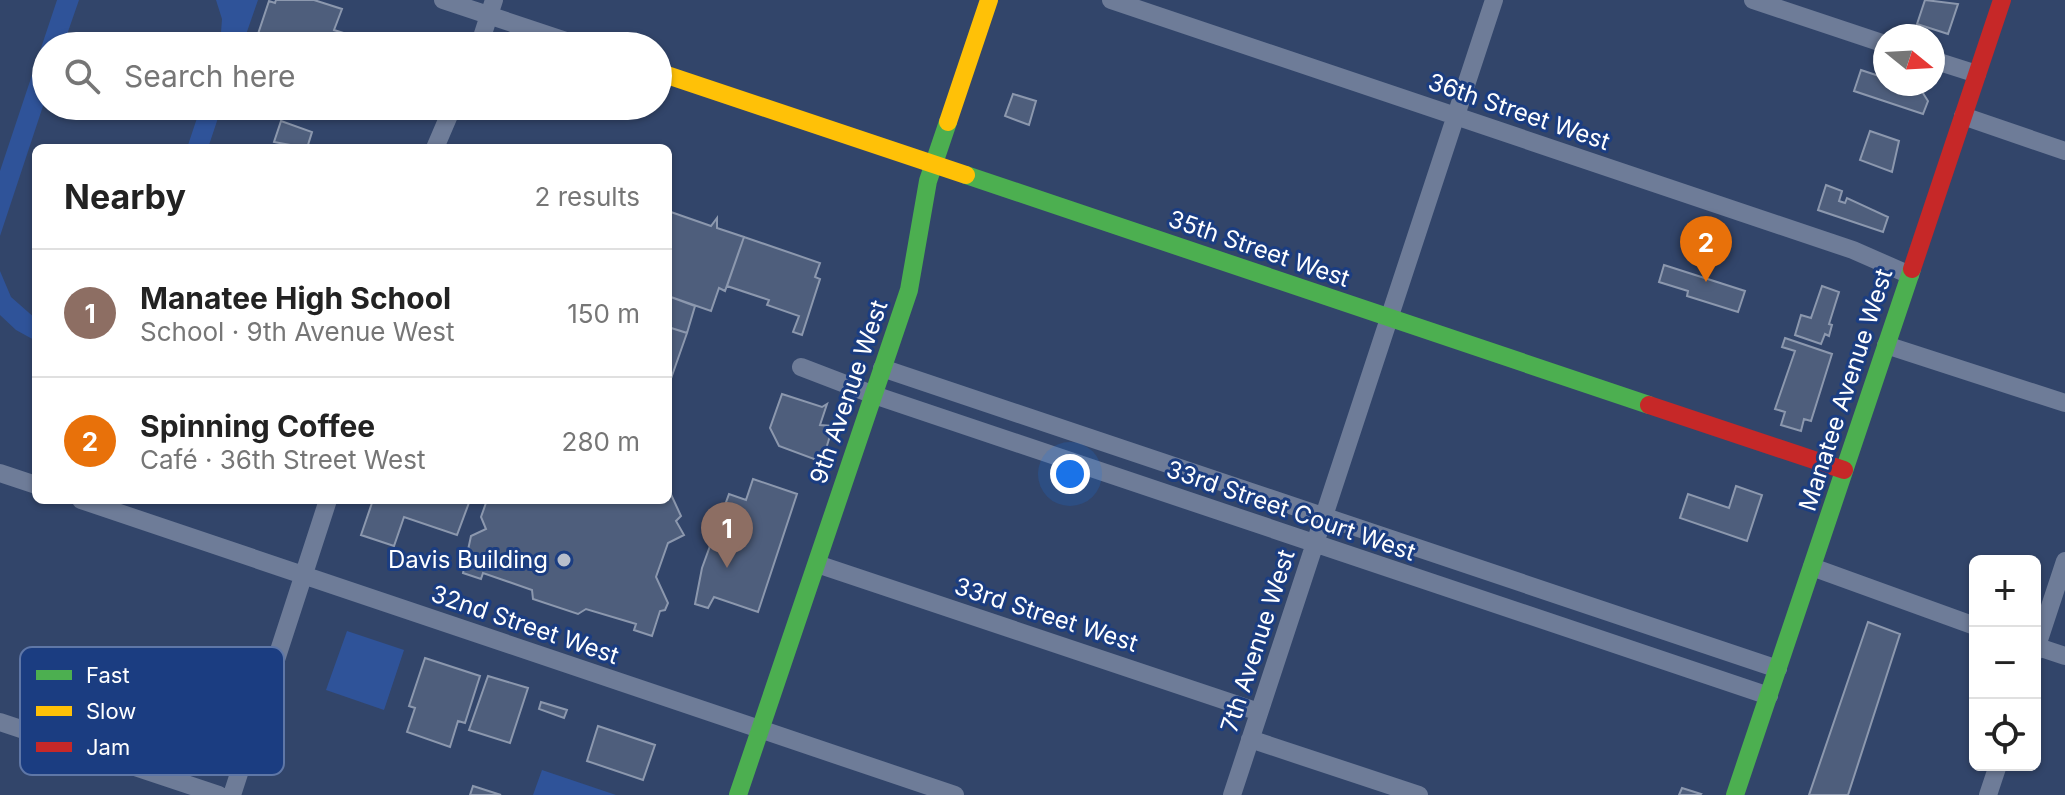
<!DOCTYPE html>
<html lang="en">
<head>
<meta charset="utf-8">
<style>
  body { margin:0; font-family:Inter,sans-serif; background:#f6f6f6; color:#222 }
  .controls { position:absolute; right:24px; bottom:24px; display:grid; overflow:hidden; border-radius:12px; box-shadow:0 2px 6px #0004 }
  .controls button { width:72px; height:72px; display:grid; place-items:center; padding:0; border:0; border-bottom:2px solid #e0e0e0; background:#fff; color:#222; font:40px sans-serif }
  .compass { position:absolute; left:1873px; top:24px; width:72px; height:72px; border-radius:50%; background:#fff; box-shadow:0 2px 6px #0004; rotate:108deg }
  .you { position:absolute; left:1070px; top:474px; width:28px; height:28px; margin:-20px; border:6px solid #fff; border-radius:50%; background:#1a73e8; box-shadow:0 0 0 12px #1a73e833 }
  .badge { display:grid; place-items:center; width:52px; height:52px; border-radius:50%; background:#65686e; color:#fff; font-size:26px; font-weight:700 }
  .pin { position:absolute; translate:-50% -66px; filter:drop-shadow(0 2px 4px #0008) }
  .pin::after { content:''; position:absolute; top:42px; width:28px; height:24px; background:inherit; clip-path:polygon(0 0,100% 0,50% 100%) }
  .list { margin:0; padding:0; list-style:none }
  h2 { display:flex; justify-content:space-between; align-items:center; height:104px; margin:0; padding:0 32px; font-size:34px }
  h2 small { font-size:26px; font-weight:400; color:#767676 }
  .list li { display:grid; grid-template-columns:52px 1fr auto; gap:24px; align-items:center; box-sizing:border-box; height:128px; padding:0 32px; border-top:2px solid #e0e0e0 }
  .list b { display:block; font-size:30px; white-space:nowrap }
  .list p { margin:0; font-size:26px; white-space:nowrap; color:#767676 }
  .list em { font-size:26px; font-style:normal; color:#767676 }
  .icon { flex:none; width:44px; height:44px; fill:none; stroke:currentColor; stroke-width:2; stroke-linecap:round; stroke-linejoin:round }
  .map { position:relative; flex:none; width:2065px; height:795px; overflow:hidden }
  .search { position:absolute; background:#fff; box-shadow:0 2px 6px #0004; left:32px; top:32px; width:640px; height:88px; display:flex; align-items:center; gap:20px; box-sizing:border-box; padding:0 28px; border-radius:44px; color:#767676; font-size:30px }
  .panel { position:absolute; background:#fff; box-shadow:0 2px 6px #0004; left:32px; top:144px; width:640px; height:360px; border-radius:12px }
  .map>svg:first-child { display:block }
</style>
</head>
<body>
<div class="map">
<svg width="2065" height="795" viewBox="0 0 2065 795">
  <rect width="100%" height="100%" fill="#32456a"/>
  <!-- green -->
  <path fill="#2f5399" d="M57 0H79L63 46H46V97L0 236V171Z
    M216 0H258L242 46H220L222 19Z
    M201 106H222L208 148H187Z
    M0 271 11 297 36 319V341L16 330 0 315Z
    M347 631 404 650 384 710 326 690Z
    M542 770 616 795H533Z"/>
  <!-- building -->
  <path fill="#4e5e7c" stroke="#8c98ae" stroke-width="2" d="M276 0H314L342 9 334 30 369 41 367 46H254L269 1 275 3Z
    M1925 0 1958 4 1948 34 1917 24Z
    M1861 70 1885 78V84H1904L1921 90 1928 101 1923 114 1854 91Z
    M1013 94 1036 101 1029 125 1005 116Z
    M281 121 312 132 307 148 274 142Z
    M1870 131 1899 141 1892 172 1860 160Z
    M1826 185 1842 191 1839 201 1845 203 1847 198 1888 217 1883 232 1818 210Z
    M668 211 711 226 717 218V228L744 237 725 291 719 288 711 311 668 296Z
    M744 237 820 263 815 277 820 279 802 335 793 332 799 316 767 305 769 300 727 286Z
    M1664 265 1745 291 1738 312 1687 296 1688 291 1659 282Z
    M1822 286 1839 292 1829 324 1832 325 1829 336 1825 334 1821 344 1795 335 1801 315 1811 318Z
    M668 296 695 306 687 333 668 327Z
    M668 327 687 333 668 387Z
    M1785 338 1832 354 1811 421 1804 419 1801 431 1781 425 1785 412 1775 409 1795 351 1782 347Z
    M782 394 822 407 827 404 820 425 833 426 822 462 779 446 770 428Z
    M753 479 797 494 758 612 714 597 708 608 695 604 702 568 729 494 746 500Z
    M1736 486 1762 495 1747 541 1680 518 1688 494 1729 508Z
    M668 488 681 516 676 521 684 535 668 543 656 577 668 603 665 610 660 611 652 636 634 630 636 624 586 609 578 614 533 599 532 590 483 573 481 579 463 573 471 536 486 529 481 517 487 500H668Z
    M373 500H470L457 535 404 517 394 546 361 535Z
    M1868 622 1900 634 1848 795H1809Z
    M425 658 480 676 465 723 458 721 450 747 407 732 415 708 409 706Z
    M488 676 528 688 510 743 469 730Z
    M541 702 567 710 564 718 539 709Z
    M598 726 655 745 643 780 587 761Z
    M473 786 501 795H470Z
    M1682 788 1701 794 1700 795H1679Z"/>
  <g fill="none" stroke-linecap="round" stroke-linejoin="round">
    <!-- street -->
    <path stroke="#6e7c98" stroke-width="18" d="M443 0 581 46
      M1111 0 1853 250 1910 275
      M1753 0 1885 44
      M479 46 494 0
      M1933 60 1977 74
      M1963 116 2065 151
      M435 148 453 106
      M1886 345 2065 403
      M801 367 874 395 1769 696
      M882 368 1778 669
      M0 473 36 485
      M81 500 955 795
      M817 564 1259 712
      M1812 567 1975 626
      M2035 646 2065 656
      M2035 652 2065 561
      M0 722 219 795
      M1250 739 1419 795
      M232 795 328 500
      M1232 795 1494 0
      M1988 795 1998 765"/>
    <!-- fast -->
    <path stroke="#4caf50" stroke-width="18" d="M966 175 1649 405
      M738 795 909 290 928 181 948 122
      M1735 795 1912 269"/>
    <!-- slow -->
    <path stroke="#ffc107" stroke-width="18" d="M658 72 966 175
      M948 122 989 0"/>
    <!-- jam -->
    <path stroke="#c62828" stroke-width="18" d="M1912 269 2002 0
      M1649 405 1844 470"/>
  </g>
  <!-- markers -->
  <circle fill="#b7becb" stroke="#1b3d81" stroke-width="3" cx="564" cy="560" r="8"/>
  <g text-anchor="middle" stroke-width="6" stroke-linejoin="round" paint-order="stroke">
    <!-- street labels -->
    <g font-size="24" fill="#fff" stroke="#1b3d81">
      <text transform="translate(1519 112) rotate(19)" y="8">36th Street West</text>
      <text transform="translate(1259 249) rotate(19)" y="8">35th Street West</text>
      <text transform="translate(1846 390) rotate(-72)" y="8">Manatee Avenue West</text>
      <text transform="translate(849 392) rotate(-71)" y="8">9th Avenue West</text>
      <text transform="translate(1291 511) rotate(19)" y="8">33rd Street Court West</text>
      <text transform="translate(1046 615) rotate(18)" y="8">33rd Street West</text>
      <text transform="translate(525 625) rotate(19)" y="8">32nd Street West</text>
      <text transform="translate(1258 641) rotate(-72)" y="8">7th Avenue West</text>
    </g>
    <!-- poi labels -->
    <g font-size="24" fill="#fff" stroke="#1b3d81" text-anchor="end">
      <text x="548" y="568">Davis Building</text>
    </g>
  </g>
  <!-- legend -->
  <rect x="20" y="647" width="264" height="128" rx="12" fill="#1b3d81" stroke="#5f77a7" stroke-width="2"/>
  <rect x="36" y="670" width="36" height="10" fill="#4caf50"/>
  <rect x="36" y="706" width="36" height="10" fill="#ffc107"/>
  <rect x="36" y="742" width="36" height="10" fill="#c62828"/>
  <g font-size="22" fill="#fff">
    <text x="86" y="683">Fast</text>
    <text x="86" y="719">Slow</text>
    <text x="86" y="755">Jam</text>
  </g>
</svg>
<div class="controls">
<button>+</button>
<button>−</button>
<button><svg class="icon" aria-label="locate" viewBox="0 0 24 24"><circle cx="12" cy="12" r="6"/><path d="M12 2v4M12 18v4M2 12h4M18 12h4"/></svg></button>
</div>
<svg class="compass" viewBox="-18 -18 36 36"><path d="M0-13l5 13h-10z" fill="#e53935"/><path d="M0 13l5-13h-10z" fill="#767676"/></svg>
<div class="you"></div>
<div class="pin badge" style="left:727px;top:568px;background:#8d6e63">1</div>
<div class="pin badge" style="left:1706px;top:282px;background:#e8710a">2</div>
<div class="search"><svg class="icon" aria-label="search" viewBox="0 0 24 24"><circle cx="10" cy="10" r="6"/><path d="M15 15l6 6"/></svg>Search here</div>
<section class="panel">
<h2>Nearby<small>2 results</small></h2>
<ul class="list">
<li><span class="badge" style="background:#8d6e63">1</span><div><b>Manatee High School</b><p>School · 9th Avenue West</p></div><em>150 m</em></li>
<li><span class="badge" style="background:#e8710a">2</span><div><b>Spinning Coffee</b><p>Café · 36th Street West</p></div><em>280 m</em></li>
</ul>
</section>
</div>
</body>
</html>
